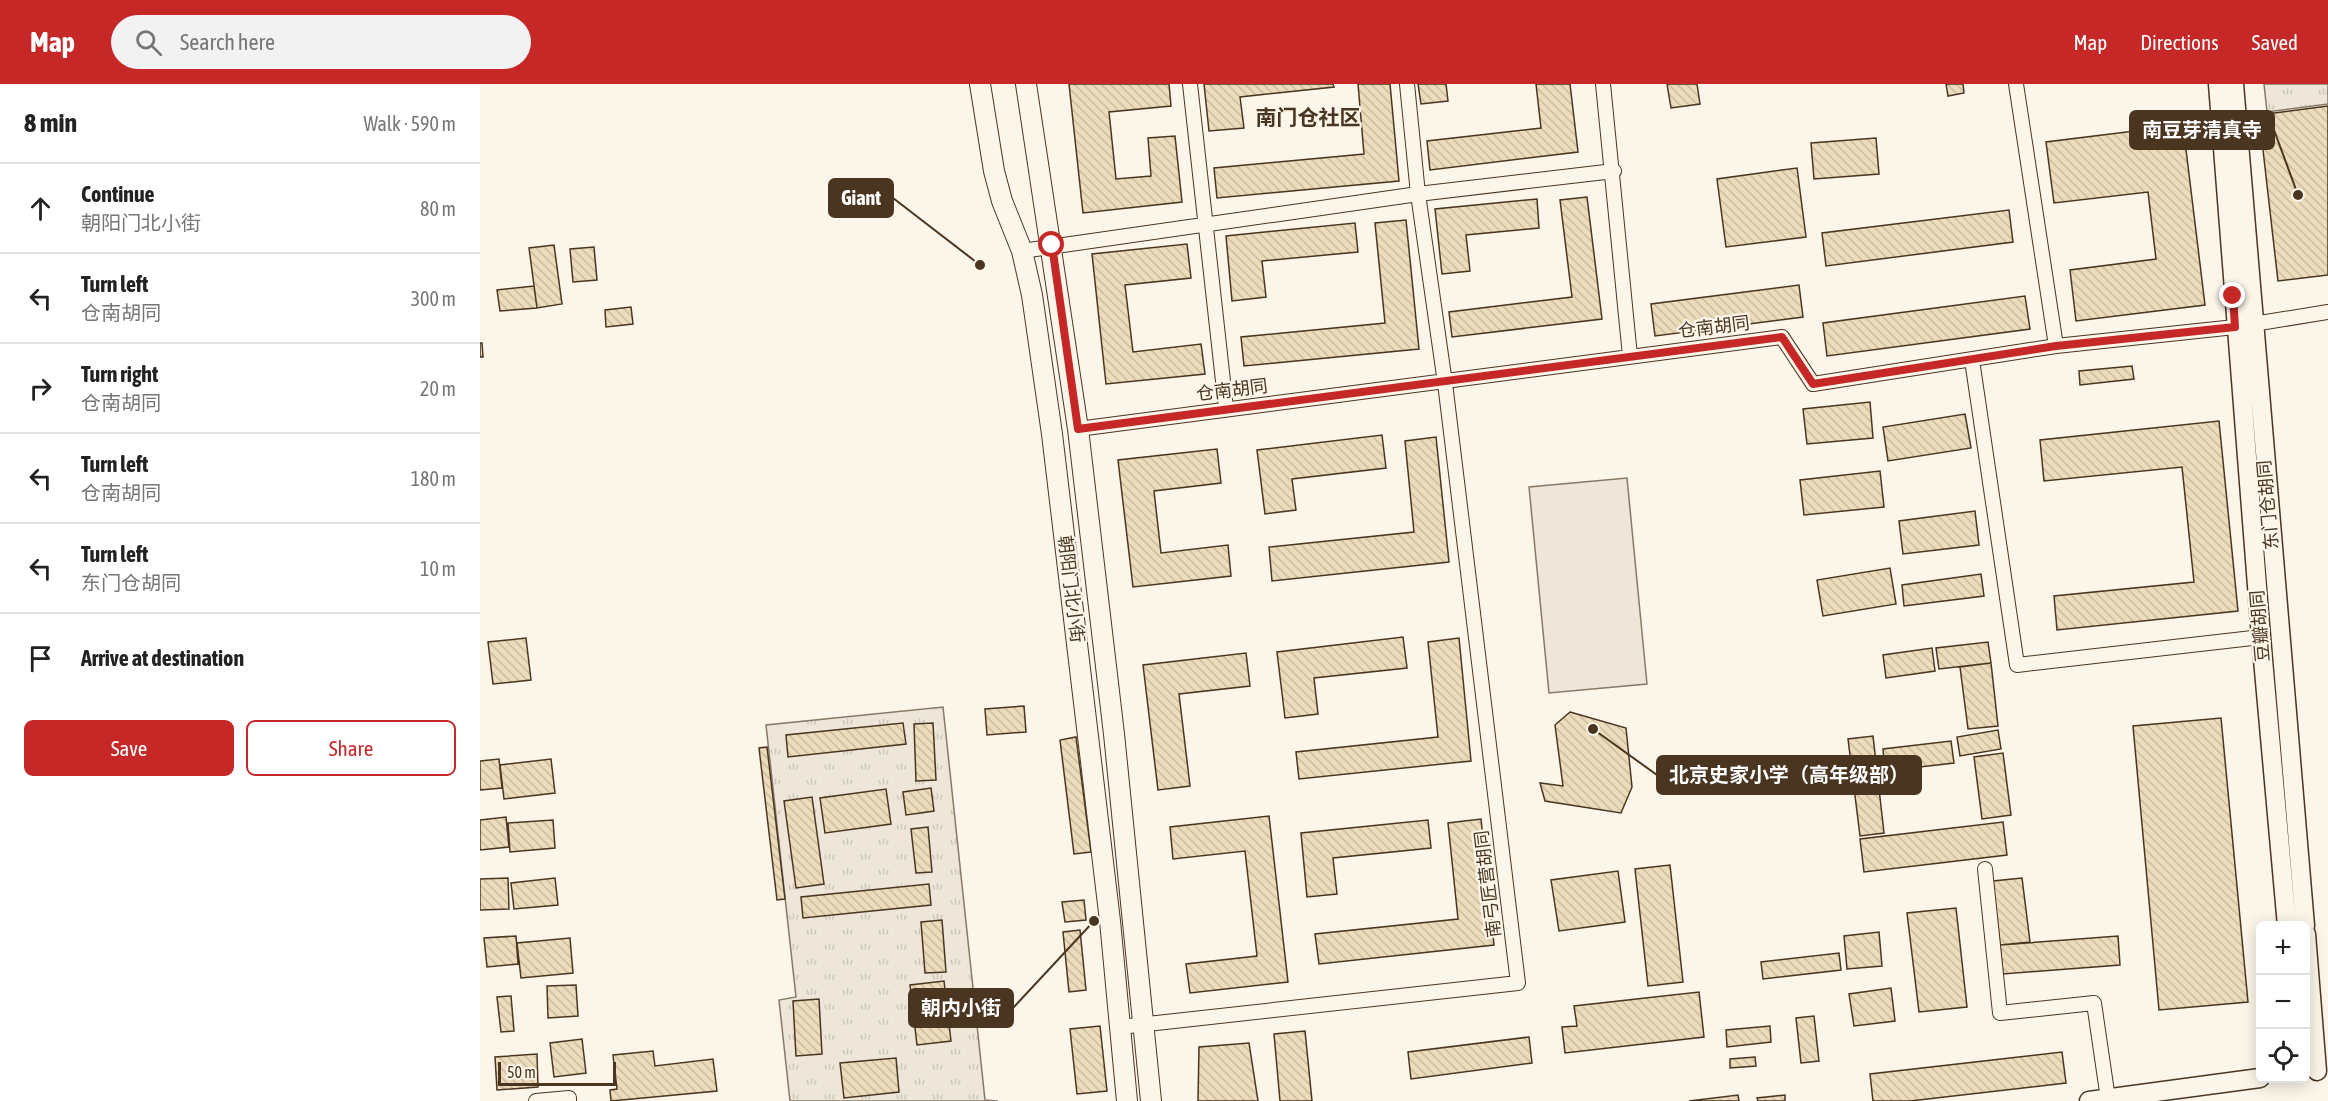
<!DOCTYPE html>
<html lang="en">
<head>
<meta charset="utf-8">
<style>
  body { margin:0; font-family:"Asap Condensed","Noto Sans SC",sans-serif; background:#f2f2f2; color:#222 }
  .controls { position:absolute; right:18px; bottom:18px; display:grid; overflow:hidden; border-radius:9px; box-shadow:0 3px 15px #0003 }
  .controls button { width:54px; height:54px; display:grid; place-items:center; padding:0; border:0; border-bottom:2px solid #e0e0e0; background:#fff; color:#222; font:30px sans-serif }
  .scale { position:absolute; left:18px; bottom:15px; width:118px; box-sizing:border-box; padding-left:6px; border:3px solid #4a3520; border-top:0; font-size:16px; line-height:21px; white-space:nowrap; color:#4a3520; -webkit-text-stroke:4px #fbf6e9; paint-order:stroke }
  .stop { position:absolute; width:18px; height:18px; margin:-14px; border:4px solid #c62828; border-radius:50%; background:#fff }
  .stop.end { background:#c62828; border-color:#fff; box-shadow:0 2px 6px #0008 }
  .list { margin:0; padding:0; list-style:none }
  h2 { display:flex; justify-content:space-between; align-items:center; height:78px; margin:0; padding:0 24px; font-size:26px }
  h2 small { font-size:20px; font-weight:400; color:#767676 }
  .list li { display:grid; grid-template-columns:39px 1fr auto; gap:18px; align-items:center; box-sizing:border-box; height:90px; padding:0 24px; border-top:2px solid #e0e0e0 }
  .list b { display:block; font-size:22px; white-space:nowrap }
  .list p { margin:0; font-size:20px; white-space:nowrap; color:#767676 }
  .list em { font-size:20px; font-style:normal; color:#767676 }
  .actions { display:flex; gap:12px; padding:18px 24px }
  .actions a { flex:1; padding:14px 0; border:2px solid #c62828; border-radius:9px; text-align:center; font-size:21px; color:#c62828 }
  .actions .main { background:#c62828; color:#fff }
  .icon { flex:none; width:33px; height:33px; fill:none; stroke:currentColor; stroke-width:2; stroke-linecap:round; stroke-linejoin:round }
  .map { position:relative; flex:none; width:1848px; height:1017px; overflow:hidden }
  header { display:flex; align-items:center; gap:36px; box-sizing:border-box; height:84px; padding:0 30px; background:#c62828; color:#fff }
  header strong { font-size:28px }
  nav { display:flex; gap:33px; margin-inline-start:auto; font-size:21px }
  .search { width:420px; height:54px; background:#f2f2f2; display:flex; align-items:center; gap:15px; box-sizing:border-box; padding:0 21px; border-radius:33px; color:#767676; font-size:22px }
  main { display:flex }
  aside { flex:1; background:#fff }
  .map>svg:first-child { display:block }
</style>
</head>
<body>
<header>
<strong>Map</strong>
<div class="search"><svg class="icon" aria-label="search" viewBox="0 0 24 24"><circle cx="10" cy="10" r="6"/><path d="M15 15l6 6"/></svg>Search here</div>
<nav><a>Map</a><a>Directions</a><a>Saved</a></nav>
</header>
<main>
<aside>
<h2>8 min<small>Walk · 590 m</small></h2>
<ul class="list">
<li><svg class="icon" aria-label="ahead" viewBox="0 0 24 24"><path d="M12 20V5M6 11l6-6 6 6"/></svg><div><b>Continue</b><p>朝阳门北小街</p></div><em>80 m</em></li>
<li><svg class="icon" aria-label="left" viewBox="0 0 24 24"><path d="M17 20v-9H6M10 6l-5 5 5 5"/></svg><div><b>Turn left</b><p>仓南胡同</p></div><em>300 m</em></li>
<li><svg class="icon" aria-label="right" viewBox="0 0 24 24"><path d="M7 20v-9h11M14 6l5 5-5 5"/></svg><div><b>Turn right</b><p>仓南胡同</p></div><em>20 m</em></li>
<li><svg class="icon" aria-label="left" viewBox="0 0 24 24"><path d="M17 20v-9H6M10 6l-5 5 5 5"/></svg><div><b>Turn left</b><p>仓南胡同</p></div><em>180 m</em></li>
<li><svg class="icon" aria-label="left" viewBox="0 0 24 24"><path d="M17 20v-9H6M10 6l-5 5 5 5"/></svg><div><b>Turn left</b><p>东门仓胡同</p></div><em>10 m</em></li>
<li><svg class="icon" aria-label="arrive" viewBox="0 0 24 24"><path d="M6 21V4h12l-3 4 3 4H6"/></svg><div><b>Arrive at destination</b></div></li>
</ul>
<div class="actions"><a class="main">Save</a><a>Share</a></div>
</aside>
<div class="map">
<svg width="1848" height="1017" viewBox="0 0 1848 1017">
  <defs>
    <pattern id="grass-tufts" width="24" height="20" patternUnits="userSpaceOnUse" patternTransform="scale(1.5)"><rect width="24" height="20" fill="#ede6d9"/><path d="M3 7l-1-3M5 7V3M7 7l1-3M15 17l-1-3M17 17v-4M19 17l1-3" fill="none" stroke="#cdc6ba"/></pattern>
    <pattern id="building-back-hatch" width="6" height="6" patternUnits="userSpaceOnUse" patternTransform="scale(1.5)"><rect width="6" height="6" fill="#ecdcbc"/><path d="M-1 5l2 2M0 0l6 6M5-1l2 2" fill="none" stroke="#ccbda1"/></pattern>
  </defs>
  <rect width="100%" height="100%" fill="#fbf6e9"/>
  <!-- grass -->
  <path fill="url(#grass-tufts)" stroke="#887966" stroke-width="1.5" d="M1784 0H1848V20L1787 28Z
    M463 623 505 1016 518 1017H310L299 916 316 913 286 641Z"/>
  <!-- pitch -->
  <path fill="#ede6d9" stroke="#887966" stroke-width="1.5" d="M1147 394 1167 600 1069 609 1049 403Z"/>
  <!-- building -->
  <path fill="url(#building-back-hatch)" stroke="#4a3520" stroke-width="1.5" d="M589 0H689L691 22 629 28 636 95 671 92 668 54 695 52 702 118 603 129Z
    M724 0H853L854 3 760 13 764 44 729 47Z
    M878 0H910L919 97 737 114 734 84 884 70Z
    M938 0H966L968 17 941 20Z
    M1056 0H1090L1098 68 950 86 947 57 1061 44Z
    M1187 0H1217L1220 20 1191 24Z
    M1466 0H1483L1484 9 1468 12Z
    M1848 22V191L1798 197 1779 31Z
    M1703 41 1725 221 1596 237 1590 186 1676 175 1668 108 1574 119 1566 58Z
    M1396 54 1399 90 1334 95 1331 59Z
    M1317 84 1326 153 1246 163 1237 95Z
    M1107 113 1122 235 972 253 969 228 1092 213 1080 116Z
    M1057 115 1059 144 986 151 990 187 962 190 955 125Z
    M1529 126 1533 158 1346 182 1342 149Z
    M926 136 939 265 764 282 761 253 905 239 895 139Z
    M875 139 878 168 782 177 786 213 752 217 746 152Z
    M707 160 711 194 645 201 653 268 721 260 725 290 626 300 612 170Z
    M74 161 82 220 57 224 49 164Z
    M114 163 117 196 93 198 90 165Z
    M1319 201 1323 233 1175 252 1171 220Z
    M54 202 57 224 20 227 17 206Z
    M1545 212 1550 245 1347 272 1343 239Z
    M151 223 153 240 126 243 125 226Z
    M0 259H2L3 273H0Z
    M1652 282 1654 295 1600 301 1599 287Z
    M1390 318 1393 354 1327 360 1323 325Z
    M1485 330 1491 364 1408 377 1403 343Z
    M1739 337 1758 527 1577 546 1574 512 1714 498 1702 383 1564 397 1560 356Z
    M902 351 906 384 812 395 816 426 785 430 777 366Z
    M956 353 969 478 792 497 789 463 934 448 925 357Z
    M737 365 741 399 674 407 681 469 748 461 751 492 653 503 638 376Z
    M1400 387 1404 423 1324 431 1320 396Z
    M1495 427 1499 461 1423 470 1419 437Z
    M1410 484 1416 520 1343 532 1337 496Z
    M1501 490 1504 512 1424 522 1422 501Z
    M923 553 927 584 834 594 838 630 805 634 797 568Z
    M46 554 51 596 13 600 8 558Z
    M979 554 991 677 819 695 816 668 958 653 948 558Z
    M1508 558 1511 579 1459 585 1456 564Z
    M1452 564 1455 587 1406 594 1403 571Z
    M766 569 770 602 699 610 710 702 678 706 663 581Z
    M1511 579 1518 642 1488 645 1480 583Z
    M544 622 546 648 507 651 505 625Z
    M1090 628 1146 644 1152 703 1141 729 1065 717 1060 699 1083 702 1075 641Z
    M1741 634 1768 918 1679 926 1653 642Z
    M423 639 426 660 308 673 306 651Z
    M453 639 456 696 436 697 434 640Z
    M1518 646 1521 665 1480 672 1477 653Z
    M1393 652 1404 749 1380 752 1368 655Z
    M596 653 611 768 594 770 580 656Z
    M1471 657 1474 679 1405 687 1403 665Z
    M287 663 305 815 297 816 279 664Z
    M1523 669 1531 731 1502 735 1494 673Z
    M19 675 22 704 0 706V677Z
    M71 675 75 709 24 715 20 681Z
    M451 704 454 727 426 731 423 708Z
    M406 705 411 740 345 749 340 714Z
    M332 713 344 800 316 804 304 717Z
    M789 732 808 898 710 909 706 880 777 872 765 767 693 775 690 743Z
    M26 733 29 763 0 766V736Z
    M1001 735 1014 861 839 880 835 850 978 835 968 739Z
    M73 736 75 764 30 768 28 739Z
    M948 736 951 764 853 774 857 810 827 813 821 749Z
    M1523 738 1527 771 1384 788 1380 755Z
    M448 743 452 788 436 789 431 745Z
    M1190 781 1203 898 1168 902 1155 785Z
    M1138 787 1145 838 1079 847 1071 796Z
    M28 794 29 825 0 826V795Z
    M75 794 78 821 34 825 31 799Z
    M1542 794 1550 858 1520 861 1513 797Z
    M449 800 451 821 323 834 321 813Z
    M604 816 606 836 585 838 582 818Z
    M1476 824 1487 923 1439 928 1427 829Z
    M462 836 466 888 445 889 441 838Z
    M600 846 606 906 589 908 583 848Z
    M1399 848 1402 882 1367 885 1364 852Z
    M36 852 38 880 7 883 4 854Z
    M1638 852 1640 881 1523 890 1520 861Z
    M90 854 93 889 41 894 37 859Z
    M1359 869 1361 886 1283 895 1281 878Z
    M464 897 471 957 437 961 430 901Z
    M96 901 98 932 68 934 67 902Z
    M1411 904 1415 937 1374 942 1369 910Z
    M1219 908 1224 953 1085 969 1082 943 1097 942 1094 922Z
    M31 912 34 947 21 948 17 913Z
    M339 915 342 970 316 972 313 917Z
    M1334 932 1339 977 1321 979 1316 934Z
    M620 942 627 1007 597 1010 590 945Z
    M1290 942 1291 958 1247 963 1246 946Z
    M825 947 832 1017H800L794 950Z
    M1049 953 1052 979 931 995 928 968Z
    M102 955 106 989 74 993 70 959Z
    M769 959 778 1017H718L719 963Z
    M173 967 175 982 233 975 237 1007 131 1017 130 1006 137 1005 133 971Z
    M1582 968 1586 999 1430 1017H1393L1390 990Z
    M57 970 58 1003 17 1006 15 973Z
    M1275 973 1276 982 1250 984V975Z
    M416 974 419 1008 364 1014 360 979Z
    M1258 1011 1259 1017H1209Z
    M1305 1011V1017H1278L1277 1014Z"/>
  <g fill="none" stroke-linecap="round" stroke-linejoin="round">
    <!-- minor casing -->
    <g stroke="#4a3520" stroke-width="16">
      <path id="minor" d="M710 0 746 324
        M1123 0 1150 272
        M1536 0 1576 262
        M542 167 938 110 1134 87
        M1492 276 1537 581 1781 553
        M598 345 1302 253 1333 300 1576 262 1755 243 1848 228
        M1505 785 1520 929 1614 919 1628 1015
        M640 943 1038 899 965 299 938 110 927 0
        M56 1017 89 1014V1017"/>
    </g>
    <!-- tertiary casing -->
    <g stroke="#4a3520" stroke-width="21">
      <path id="tertiary" d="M1738 0 1781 553 1807 842
        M1754 0 1825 842
        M1826 850 1837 987
        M1609 1017 1780 994"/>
    </g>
    <!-- secondary casing -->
    <g stroke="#4a3520" stroke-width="22">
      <path id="secondary" d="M500 0 514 87 522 117 542 167 552 211 572 350 630 837 647 1017
        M546 0 598 345 634 650 671 1017"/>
    </g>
    <!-- minor -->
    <use href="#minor" stroke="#fbf6e9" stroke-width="14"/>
    <!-- tertiary -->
    <use href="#tertiary" stroke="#fbf6e9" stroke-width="18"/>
    <!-- secondary -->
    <use href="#secondary" stroke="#fbf6e9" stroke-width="20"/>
  </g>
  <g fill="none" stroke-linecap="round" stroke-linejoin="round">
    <!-- route -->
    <path stroke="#c62828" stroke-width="8" d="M572 161 598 345 1302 253 1333 300 1576 262 1755 243 1753 212"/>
  </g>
  <g text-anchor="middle" stroke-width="4.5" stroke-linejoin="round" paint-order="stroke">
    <!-- street labels -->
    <g font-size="18" fill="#4a3520" stroke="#fbf6e9">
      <text transform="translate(1234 243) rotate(-7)" y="6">仓南胡同</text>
      <text transform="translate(752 306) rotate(-7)" y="6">仓南胡同</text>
      <text transform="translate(1788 421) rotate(-95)" y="6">东门仓胡同</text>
      <text transform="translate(591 505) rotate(83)" y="6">朝阳门北小街</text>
      <text transform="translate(1780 542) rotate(-95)" y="6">豆瓣胡同</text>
      <text transform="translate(1008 800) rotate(-97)" y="6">南弓匠营胡同</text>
    </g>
    <!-- quarter labels -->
    <g font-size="21" font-weight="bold" fill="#4a3520" stroke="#fbf6e9">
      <text x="828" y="41">南门仓社区</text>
    </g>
  </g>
  <!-- callouts -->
  <path fill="none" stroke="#4a3520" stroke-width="2" d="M1818 111L1794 46M500 181L413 114M1113 645L1177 691M614 837L533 924"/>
  <g fill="#4a3520" stroke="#fbf6e9" stroke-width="2">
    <circle cx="1818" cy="111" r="6"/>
    <circle cx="500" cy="181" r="6"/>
    <circle cx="1113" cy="645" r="6"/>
    <circle cx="614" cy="837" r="6"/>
  </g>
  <g fill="#4a3520" stroke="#4a3520" stroke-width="2">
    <rect x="1650" y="27" width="144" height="38" rx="6"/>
    <rect x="349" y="95" width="64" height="38" rx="6"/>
    <rect x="1177" y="672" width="264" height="38" rx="6"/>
    <rect x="429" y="905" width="104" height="38" rx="6"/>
  </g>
  <g font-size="20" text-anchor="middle" font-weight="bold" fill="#fff">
    <text x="1722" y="53">南豆芽清真寺</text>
    <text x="381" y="121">Giant</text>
    <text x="1309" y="698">北京史家小学（高年级部）</text>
    <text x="481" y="931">朝内小街</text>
  </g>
</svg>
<div class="controls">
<button>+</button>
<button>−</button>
<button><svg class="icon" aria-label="locate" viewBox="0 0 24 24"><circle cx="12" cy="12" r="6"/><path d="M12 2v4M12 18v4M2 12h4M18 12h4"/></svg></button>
</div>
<div class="scale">50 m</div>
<div class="stop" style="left:572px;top:161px"></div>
<div class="stop end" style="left:1753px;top:212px"></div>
</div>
</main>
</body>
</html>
